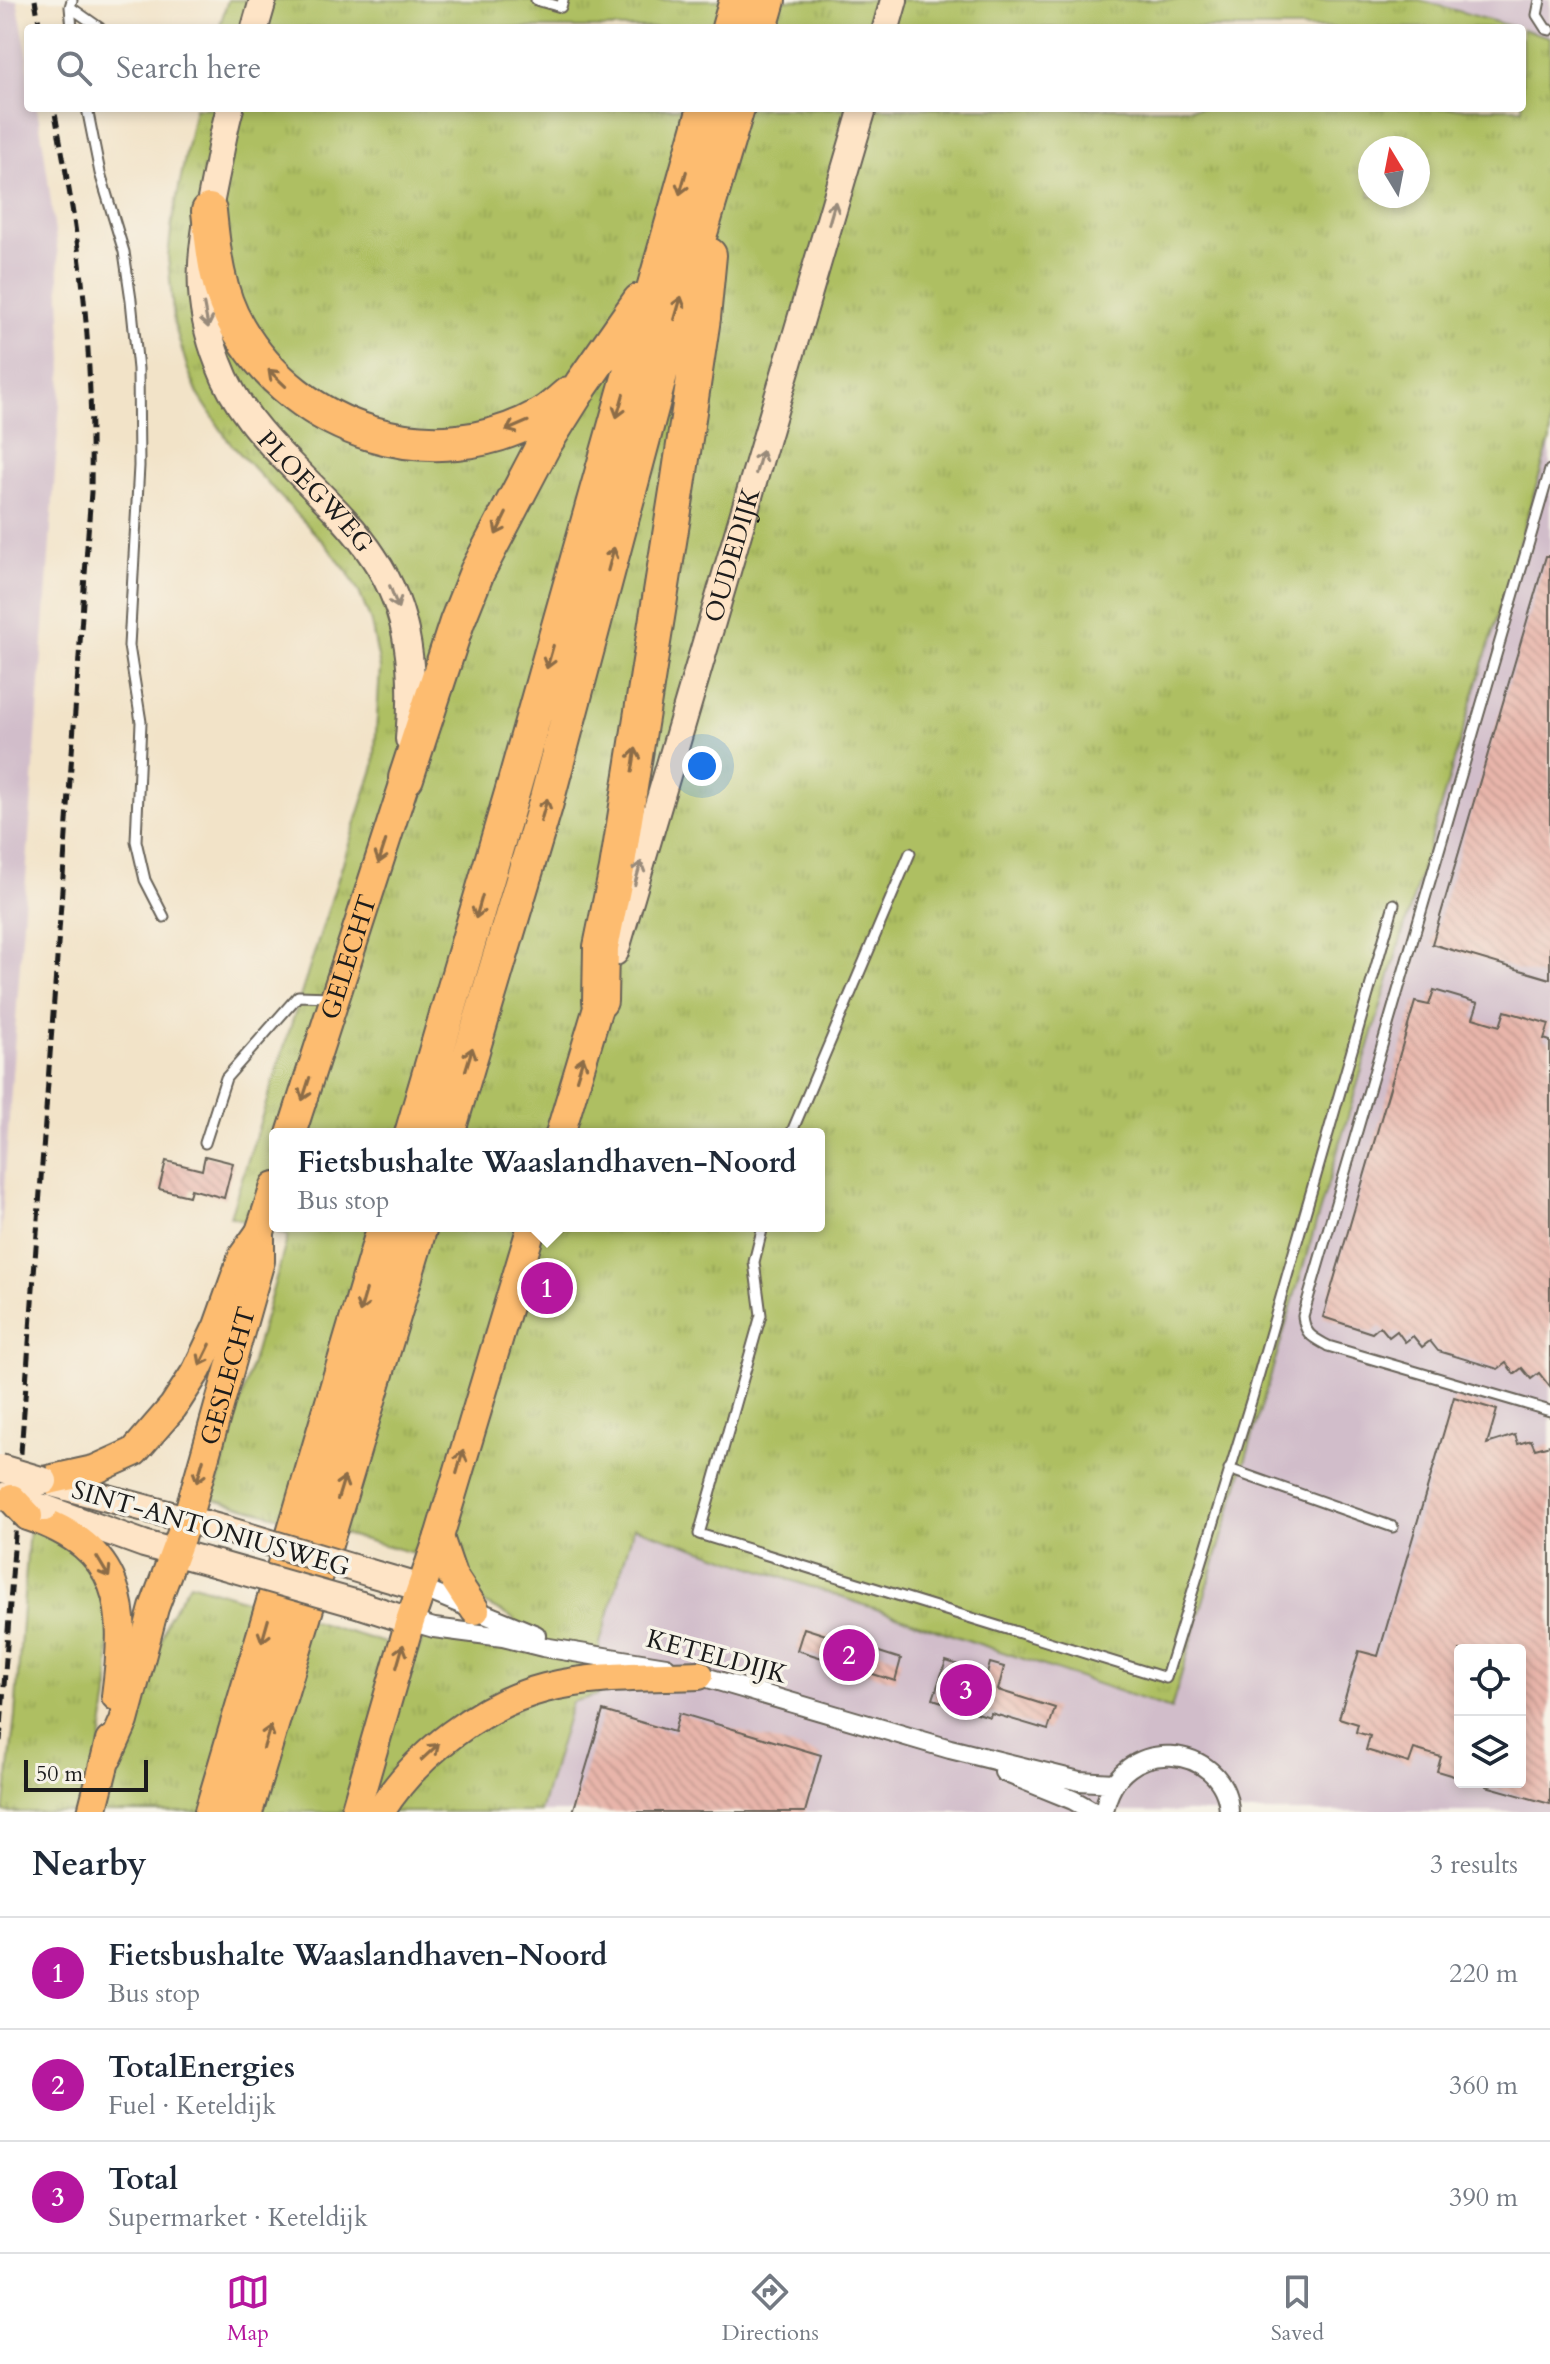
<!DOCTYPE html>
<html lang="en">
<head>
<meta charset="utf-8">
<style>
  body { margin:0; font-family:Cardo,serif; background:#f6f6f7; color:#1f2937 }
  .controls { position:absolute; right:24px; bottom:24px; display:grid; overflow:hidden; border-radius:8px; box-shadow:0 4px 12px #0003 }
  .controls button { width:72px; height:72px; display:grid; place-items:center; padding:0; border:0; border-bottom:2px solid #e0e1e3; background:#fff; color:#1f2937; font:40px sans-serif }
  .compass { position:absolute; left:1358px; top:136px; width:72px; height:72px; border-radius:50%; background:#fff; box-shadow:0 4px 12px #0003; rotate:350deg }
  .scale { position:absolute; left:24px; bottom:20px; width:124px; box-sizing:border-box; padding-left:8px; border:4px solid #1c1c1c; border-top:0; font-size:22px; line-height:28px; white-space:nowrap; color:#1c1c1c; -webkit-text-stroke:6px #f7f3e8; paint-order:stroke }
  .you { position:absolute; left:702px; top:766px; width:28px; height:28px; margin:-20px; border:6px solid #fff; border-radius:50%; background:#1a73e8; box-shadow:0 0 0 12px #1a73e833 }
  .badge { display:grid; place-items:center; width:52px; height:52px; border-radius:50%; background:#b5179e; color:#fff; font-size:26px; font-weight:700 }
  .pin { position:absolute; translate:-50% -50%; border:4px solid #fff; box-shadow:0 2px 8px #0006 }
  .popup { position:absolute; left:269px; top:1128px; width:556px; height:104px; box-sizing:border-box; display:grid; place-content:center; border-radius:8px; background:#fff; filter:drop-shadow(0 2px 6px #0005); font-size:26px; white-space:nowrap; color:#747a83 }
  .popup b { font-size:30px; color:#1f2937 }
  .popup::after { content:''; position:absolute; left:50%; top:100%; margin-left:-16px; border:16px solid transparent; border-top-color:#fff }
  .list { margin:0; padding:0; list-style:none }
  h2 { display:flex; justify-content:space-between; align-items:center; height:104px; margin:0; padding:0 32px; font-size:34px }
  h2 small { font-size:26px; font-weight:400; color:#747a83 }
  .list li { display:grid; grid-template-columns:52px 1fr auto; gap:24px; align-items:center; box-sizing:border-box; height:112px; padding:0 32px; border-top:2px solid #e0e1e3 }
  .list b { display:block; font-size:30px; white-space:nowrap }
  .list p { margin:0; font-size:26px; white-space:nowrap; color:#747a83 }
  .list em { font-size:26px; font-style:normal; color:#747a83 }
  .icon { flex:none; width:44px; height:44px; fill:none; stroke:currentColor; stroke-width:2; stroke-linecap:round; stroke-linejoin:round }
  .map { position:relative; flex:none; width:1550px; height:1812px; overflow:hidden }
  .search { position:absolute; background:#fff; box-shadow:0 4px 12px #0003; left:24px; right:24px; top:24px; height:88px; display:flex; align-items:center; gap:20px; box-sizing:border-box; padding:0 28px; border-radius:8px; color:#747a83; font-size:30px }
  .sheet { height:440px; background:#fff }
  nav { display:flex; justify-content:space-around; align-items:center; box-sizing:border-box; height:112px; border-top:2px solid #e0e1e3; background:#fff; font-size:22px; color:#747a83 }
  nav a { display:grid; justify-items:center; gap:4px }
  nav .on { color:#b5179e }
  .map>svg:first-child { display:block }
</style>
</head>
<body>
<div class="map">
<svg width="1550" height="1812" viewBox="0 0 1550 1812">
  <defs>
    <pattern id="grass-tufts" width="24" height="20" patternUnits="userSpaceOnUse" patternTransform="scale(2)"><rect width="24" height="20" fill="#aebf62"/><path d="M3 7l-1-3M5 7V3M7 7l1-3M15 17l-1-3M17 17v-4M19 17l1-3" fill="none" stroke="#95a454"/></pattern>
    <pattern id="building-back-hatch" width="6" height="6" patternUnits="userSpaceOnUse" patternTransform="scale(2)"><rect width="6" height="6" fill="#e8b5aa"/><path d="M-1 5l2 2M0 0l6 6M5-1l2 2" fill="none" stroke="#c69b92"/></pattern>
  </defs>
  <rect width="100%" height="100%" fill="#f7f3e8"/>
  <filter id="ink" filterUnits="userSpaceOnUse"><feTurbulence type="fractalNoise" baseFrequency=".0125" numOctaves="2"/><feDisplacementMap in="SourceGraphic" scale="16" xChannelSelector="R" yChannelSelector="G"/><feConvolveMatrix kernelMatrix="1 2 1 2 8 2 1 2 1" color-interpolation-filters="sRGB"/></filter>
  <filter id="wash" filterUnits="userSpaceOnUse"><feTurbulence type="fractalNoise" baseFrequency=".006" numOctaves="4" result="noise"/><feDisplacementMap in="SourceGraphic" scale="32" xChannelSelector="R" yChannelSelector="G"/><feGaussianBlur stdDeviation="1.8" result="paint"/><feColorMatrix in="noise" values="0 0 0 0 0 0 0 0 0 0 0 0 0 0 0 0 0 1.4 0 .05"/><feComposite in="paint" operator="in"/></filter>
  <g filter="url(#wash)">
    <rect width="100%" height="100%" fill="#f2e3c8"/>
    <!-- industrial -->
    <path fill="#d1bdca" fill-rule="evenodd" d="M0 0H17L28 58V108H37L44 150 58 255 63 360 0 1244Z
      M1420 0H1550V37L1522 28Z
      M1550 440V1812H540L573 1701 598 1695 600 1643 633 1527 1171 1708ZM1460 1650H1520V1782H1460Z"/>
    <!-- grass -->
    <path fill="url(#grass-tufts)" stroke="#656e3f" stroke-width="2" fill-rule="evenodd" d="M228 0H1420L1517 28H219Z
      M1522 29 1550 37V440L1171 1709 634 1527 600 1643 598 1695 572 1702 540 1812H4L15 1715 29 1528 70 1543 109 1598V1689L99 1756 124 1763 168 1618 190 1583 417 1653 424 1635 507 1647 514 1619 480 1601 462 1566 213 1499 288 1236 230 1216 374 766 380 668 371 622 359 592 348 573 325 544 229 442 198 394 188 370 174 323 168 257 172 222 195 108H1522ZM1370 148H1418V196H1370ZM275 1134H819V1226H275Z"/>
    <g id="blocks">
      <!-- building -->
      <path fill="url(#building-back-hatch)" d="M1546 556H1550V979L1432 944Z
        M1434 990 1478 1003 1473 1018 1500 1026 1505 1011 1549 1024 1544 1039 1550 1041V1387L1539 1373 1531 1379 1522 1368 1514 1374 1506 1363 1498 1369 1438 1351 1430 1341 1422 1347 1413 1336 1405 1342 1397 1331 1389 1337 1380 1326 1372 1333 1323 1317 1415 1002 1429 1005Z
        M205 1156 233 1163 224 1198 191 1189 189 1196 159 1189 166 1161 202 1170Z
        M1454 1397 1497 1410 1487 1444 1515 1435 1518 1444 1531 1440 1535 1449 1550 1445V1804L1486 1786V1782H1520V1650H1460V1778L1437 1771 1441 1757 1414 1749 1409 1763 1366 1750 1370 1736 1356 1732 1358 1724 1339 1718 1359 1651 1378 1656Z
        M804 1628 901 1659 895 1681 797 1650Z
        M946 1661 987 1674 990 1663 1004 1667 998 1690 1055 1708 1048 1730 991 1713 990 1717 933 1699Z
        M603 1711 674 1732 679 1713 821 1755 805 1812H573Z"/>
    </g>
  </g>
  <g filter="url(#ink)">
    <use href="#blocks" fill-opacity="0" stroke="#676258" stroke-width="2"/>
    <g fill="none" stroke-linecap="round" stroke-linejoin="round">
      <!-- lane casing -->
      <g stroke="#676258" stroke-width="13">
        <path id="lane" d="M536 0 561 7 563 0
          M1540 0 1537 15 1546 29 1550 30
          M70 7 100 28
          M72 28 70 7 72 0
          M87 108 100 173 124 252 131 300 138 369 139 466 129 646 141 722 136 841 145 880 164 917
          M1550 470 1303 1316C1305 1335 1312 1337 1328 1346L1550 1411
          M791 1134 910 853
          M205 1143 226 1078 298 996 332 997
          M763 1226 754 1262 761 1315 699 1534 1166 1678 1252 1398 1394 904
          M1229 1469 1393 1527"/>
      </g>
      <!-- street casing -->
      <g stroke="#676258" stroke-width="22">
        <path id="street" d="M422 1588 536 1635
          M410 1621 434 1628 503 1637 543 1647 666 1667
          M691 1673 950 1749 1079 1781 1114 1783
          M1004 1772 1073 1800 1094 1812
          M1104 1812C1117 1731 1227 1743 1229 1812"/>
      </g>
      <!-- secondary casing -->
      <g stroke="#676258" stroke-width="30">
        <g id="secondary">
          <path d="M255 28 263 0"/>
          <path d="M886 28 894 0"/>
          <path id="s1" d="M230 108C223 132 220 156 215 179 201 249 192 296 219 364 234 405 263 437 293 467 321 496 352 524 374 558 411 612 415 676 409 739"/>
          <path id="s2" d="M615 952 863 108"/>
          <path d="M44 1481 227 1530"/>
          <path d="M44 1508 144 1544 217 1564"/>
          <path d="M370 1573 422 1588"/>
          <path d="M361 1605 410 1621"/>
        </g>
      </g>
      <!-- primary casing -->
      <g stroke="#676258" stroke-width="32">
        <g id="primary">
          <path id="s3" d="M291 1134 406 778"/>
          <path d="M560 1134 600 1001"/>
          <path d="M44 1481 94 1470 134 1452 173 1407 197 1370 218 1326 243 1256 260 1232 275 1186"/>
          <path d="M28 1516C124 1548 128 1606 116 1696"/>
          <path d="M439 1537 452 1575 475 1610"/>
          <path id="s4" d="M108 1757 124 1721 154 1608 187 1519 260 1261V1232"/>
          <path d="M92 1812 110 1741"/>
          <path d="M355 1812 410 1621 439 1537 532 1226"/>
          <path d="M380 1812C415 1755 480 1705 545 1688 595 1675 648 1677 699 1675"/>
        </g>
      </g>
      <!-- highway casing -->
      <g stroke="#676258" stroke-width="38">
        <path id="highway" d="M729 28 737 0
          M760 28 768 0
          M209 211C213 251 217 293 238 328 298 432 433 476 540 416 550 411 560 401 569 394
          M406 778 457 622 477 572 543 446 582 384 640 301
          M600 1001 601 947 617 869 678 485 703 318 709 255
          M412 1134 512 793 705 108
          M447 1134 545 806 676 314 737 108
          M212 1812 385 1226
          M245 1812 420 1226"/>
      </g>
      <!-- lane -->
      <use href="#lane" stroke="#fff" stroke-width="9"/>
      <!-- street -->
      <use href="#street" stroke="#fff" stroke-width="18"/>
      <!-- secondary -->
      <use href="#secondary" stroke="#fee4c6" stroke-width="26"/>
      <!-- primary -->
      <use href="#primary" stroke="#fdbc70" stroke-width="28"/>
      <!-- highway -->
      <use href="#highway" stroke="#fdbc70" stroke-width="34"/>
      <!-- rail -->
      <path stroke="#1c1c1c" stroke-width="5" stroke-dasharray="12 6" stroke-linecap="butt" d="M35 0 40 28
        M0 1741 91 492C92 408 89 324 77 241 71 196 62 152 54 108"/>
      <!-- secondary-bridge casing -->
      <g stroke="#676258" stroke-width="30" stroke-linecap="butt">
        <path id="secondary-bridge" d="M0 1468 44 1481
          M3 1496 44 1508
          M227 1530 370 1573
          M217 1564 361 1605"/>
      </g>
      <!-- primary-bridge casing -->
      <g stroke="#676258" stroke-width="32" stroke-linecap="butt">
        <path id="primary-bridge" d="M12 1499 28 1516"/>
      </g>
      <!-- secondary-bridge -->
      <use href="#secondary-bridge" stroke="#fee4c6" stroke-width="26"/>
      <!-- primary-bridge -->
      <use href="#primary-bridge" stroke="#fdbc70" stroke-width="28"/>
    </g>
    <!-- one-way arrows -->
    <defs><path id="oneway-shaft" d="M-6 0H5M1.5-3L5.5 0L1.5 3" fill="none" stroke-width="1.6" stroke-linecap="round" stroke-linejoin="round" transform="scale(2)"/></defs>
    <g stroke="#8c6c46">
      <use href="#oneway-shaft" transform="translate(683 183) rotate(106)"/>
      <use href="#oneway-shaft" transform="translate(678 308) rotate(-74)"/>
      <use href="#oneway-shaft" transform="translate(277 378) rotate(-136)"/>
      <use href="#oneway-shaft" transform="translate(620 406) rotate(106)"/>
      <use href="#oneway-shaft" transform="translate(517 426) rotate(157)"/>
      <use href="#oneway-shaft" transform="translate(501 524) rotate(116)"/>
      <use href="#oneway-shaft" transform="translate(611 559) rotate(-75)"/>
      <use href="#oneway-shaft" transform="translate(550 657) rotate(106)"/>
      <use href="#oneway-shaft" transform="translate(634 760) rotate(-81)"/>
      <use href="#oneway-shaft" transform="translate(544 810) rotate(-74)"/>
      <use href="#oneway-shaft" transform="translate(382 852) rotate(108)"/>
      <use href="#oneway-shaft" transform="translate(479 907) rotate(106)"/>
      <use href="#oneway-shaft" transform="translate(469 1059) rotate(-73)"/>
      <use href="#oneway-shaft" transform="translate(580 1068) rotate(-73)"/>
      <use href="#oneway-shaft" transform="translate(306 1089) rotate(108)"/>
      <use href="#oneway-shaft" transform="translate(363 1301) rotate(106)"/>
      <use href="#oneway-shaft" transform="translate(205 1355) rotate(116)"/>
      <use href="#oneway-shaft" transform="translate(460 1462) rotate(-74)"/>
      <use href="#oneway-shaft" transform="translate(200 1471) rotate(106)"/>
      <use href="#oneway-shaft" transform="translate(341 1488) rotate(-73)"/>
      <use href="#oneway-shaft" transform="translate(103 1567) rotate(59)"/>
      <use href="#oneway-shaft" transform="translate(265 1631) rotate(106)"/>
      <use href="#oneway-shaft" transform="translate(400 1656) rotate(-74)"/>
      <use href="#oneway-shaft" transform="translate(267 1737) rotate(-73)"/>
      <use href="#oneway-shaft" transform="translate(430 1752) rotate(-43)"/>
    </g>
    <g stroke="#988a7a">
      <use href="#oneway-shaft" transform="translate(832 213) rotate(-74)"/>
      <use href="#oneway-shaft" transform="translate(206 316) rotate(79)"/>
      <use href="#oneway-shaft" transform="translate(759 462) rotate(-74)"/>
      <use href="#oneway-shaft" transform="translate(394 597) rotate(69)"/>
      <use href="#oneway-shaft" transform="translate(638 873) rotate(-74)"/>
    </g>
  </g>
  <g text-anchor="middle" stroke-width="7" stroke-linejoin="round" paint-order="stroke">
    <!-- street labels -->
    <g font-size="26" fill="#1c1c1c" stroke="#f7f3e8">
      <text dy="9" stroke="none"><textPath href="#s1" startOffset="422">PLOEGWEG</textPath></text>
      <text dy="9" stroke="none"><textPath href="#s2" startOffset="414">OUDEDIJK</textPath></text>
      <text dy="9" stroke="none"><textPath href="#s3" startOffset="186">GELECHT</textPath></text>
      <text dy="9" stroke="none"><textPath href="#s4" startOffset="400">GESLECHT</textPath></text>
      <text transform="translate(211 1528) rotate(16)" y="9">SINT-ANTONIUSWEG</text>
      <text transform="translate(717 1656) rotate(15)" y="9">KETELDIJK</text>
    </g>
  </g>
</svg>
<div class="controls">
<button><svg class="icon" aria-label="locate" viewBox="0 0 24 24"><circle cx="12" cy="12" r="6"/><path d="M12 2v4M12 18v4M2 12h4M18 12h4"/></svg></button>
<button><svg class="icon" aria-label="layers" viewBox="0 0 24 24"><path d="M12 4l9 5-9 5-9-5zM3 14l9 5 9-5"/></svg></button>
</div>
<svg class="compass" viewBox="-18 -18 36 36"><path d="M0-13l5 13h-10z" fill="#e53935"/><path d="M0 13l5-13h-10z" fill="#747a83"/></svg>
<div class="scale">50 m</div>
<div class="you"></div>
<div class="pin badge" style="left:547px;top:1288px">1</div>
<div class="popup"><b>Fietsbushalte Waaslandhaven-Noord</b>Bus stop</div>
<div class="pin badge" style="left:849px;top:1655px">2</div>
<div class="pin badge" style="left:966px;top:1690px">3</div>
<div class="search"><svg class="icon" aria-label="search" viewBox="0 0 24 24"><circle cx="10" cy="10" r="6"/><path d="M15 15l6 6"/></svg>Search here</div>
</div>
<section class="sheet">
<h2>Nearby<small>3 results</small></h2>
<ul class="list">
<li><span class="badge">1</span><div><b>Fietsbushalte Waaslandhaven-Noord</b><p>Bus stop</p></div><em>220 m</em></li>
<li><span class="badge">2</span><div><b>TotalEnergies</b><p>Fuel · Keteldijk</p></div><em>360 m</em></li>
<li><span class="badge">3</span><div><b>Total</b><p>Supermarket · Keteldijk</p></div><em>390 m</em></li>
</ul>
</section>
<nav>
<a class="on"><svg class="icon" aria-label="map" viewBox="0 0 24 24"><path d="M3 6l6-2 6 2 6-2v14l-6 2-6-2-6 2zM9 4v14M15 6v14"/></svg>Map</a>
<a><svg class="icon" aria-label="directions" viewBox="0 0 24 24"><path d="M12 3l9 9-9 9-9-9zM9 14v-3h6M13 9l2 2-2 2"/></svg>Directions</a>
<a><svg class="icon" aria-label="saved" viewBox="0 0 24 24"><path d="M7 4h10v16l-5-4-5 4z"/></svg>Saved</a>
</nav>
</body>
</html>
